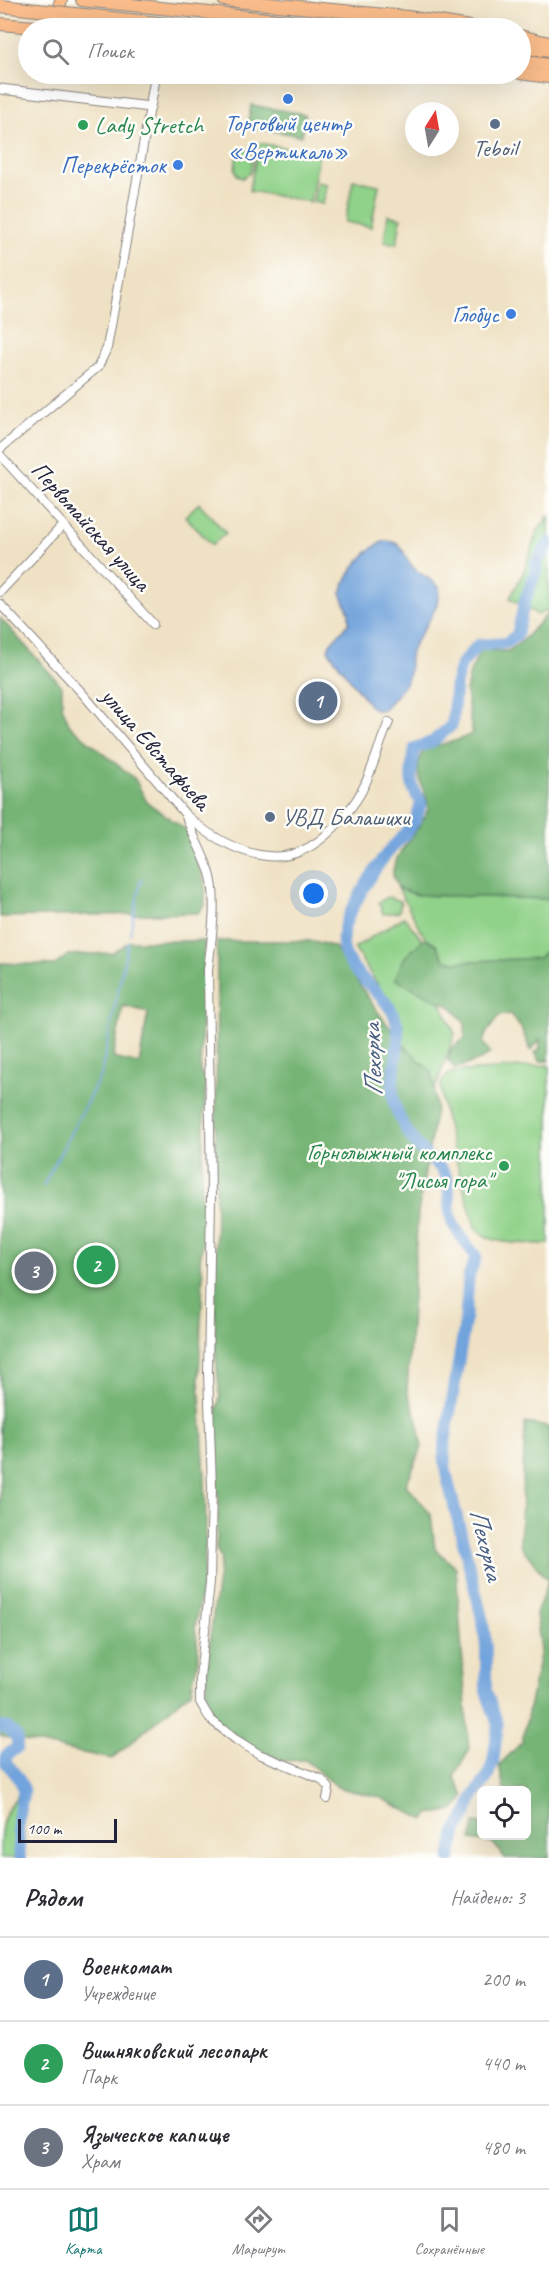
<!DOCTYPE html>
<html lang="ru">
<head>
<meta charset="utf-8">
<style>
  body { margin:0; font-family:Caveat,sans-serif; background:#f7f7f7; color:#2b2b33 }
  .controls { position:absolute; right:18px; bottom:18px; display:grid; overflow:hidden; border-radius:9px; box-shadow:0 6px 24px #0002 }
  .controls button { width:54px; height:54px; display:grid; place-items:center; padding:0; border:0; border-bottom:2px solid #e1e1e2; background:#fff; color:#2b2b33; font:30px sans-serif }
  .compass { position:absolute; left:405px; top:102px; width:54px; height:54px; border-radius:50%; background:#fff; box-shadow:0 6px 24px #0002; rotate:11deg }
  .scale { position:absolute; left:18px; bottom:15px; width:99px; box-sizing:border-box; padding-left:6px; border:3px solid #22223b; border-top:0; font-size:16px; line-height:21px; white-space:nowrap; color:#22223b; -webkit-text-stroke:4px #fdfcf7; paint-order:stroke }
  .you { position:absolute; left:314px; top:894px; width:21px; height:21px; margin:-15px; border:4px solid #fff; border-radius:50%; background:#1a73e8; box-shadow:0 0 0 9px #1a73e833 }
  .badge { display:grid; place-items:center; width:39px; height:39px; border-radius:50%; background:#0f766e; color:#fff; font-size:20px; font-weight:700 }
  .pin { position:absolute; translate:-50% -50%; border:3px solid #fff; box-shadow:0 2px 6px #0006 }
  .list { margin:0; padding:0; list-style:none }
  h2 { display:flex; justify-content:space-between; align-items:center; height:78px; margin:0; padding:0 24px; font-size:26px }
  h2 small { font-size:20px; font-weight:400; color:#7c7c81 }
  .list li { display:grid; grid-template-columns:39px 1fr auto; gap:18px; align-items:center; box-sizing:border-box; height:84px; padding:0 24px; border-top:2px solid #e1e1e2 }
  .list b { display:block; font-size:22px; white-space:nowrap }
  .list p { margin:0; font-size:20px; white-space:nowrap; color:#7c7c81 }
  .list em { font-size:20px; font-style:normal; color:#7c7c81 }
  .icon { flex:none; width:33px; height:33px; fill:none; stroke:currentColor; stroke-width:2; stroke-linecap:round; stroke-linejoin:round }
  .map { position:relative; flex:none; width:549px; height:1858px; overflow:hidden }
  .search { position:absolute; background:#fff; box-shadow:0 6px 24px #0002; left:18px; right:18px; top:18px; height:66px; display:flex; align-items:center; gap:15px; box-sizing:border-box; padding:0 21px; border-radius:33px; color:#7c7c81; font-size:22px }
  .sheet { height:330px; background:#fff }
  nav { display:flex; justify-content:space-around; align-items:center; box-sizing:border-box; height:84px; border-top:2px solid #e1e1e2; background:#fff; font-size:16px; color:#7c7c81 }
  nav a { display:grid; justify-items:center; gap:3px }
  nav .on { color:#0f766e }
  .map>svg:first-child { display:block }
</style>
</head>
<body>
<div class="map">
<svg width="549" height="1858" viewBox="0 0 549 1858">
  <rect width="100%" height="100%" fill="#fdfcf7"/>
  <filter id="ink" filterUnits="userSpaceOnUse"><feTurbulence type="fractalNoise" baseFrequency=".0167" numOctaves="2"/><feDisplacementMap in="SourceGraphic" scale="12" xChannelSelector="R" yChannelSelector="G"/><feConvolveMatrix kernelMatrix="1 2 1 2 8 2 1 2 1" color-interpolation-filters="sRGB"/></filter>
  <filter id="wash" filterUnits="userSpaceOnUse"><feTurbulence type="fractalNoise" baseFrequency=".008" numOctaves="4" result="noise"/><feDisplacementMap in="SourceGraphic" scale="24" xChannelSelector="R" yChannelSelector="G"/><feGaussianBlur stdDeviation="1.35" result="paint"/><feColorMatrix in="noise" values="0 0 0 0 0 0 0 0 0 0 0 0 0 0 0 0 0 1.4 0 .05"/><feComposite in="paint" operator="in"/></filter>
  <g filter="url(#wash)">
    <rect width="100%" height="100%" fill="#efe1c3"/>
    <!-- green -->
    <path fill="#90d289" stroke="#597a62" stroke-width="1.5" d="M259 143 319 154 310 202 249 191Z
      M245 149 251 151 253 158 250 173 242 178 237 175 235 169 237 153Z
      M353 180 379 185 371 227 345 222Z
      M317 182 327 184 323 204 313 202Z
      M388 215 401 218 397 244 384 242Z
      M199 503 226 533 212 545 185 516Z
      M549 516V609L538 615 510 598 523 573 537 532Z
      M398 888 417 895 549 899V948L539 958 457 962 445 961 436 944 425 938Z
      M388 897 401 901 399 912 383 914 379 902Z
      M404 917 428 947 439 999 455 1034 428 1108 401 1091 403 1024 354 948Z
      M549 1065V1244C527 1243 489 1247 475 1227 469 1203 435 1098 442 1081 444 1076 449 1074 453 1072Z
      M16 1797 22 1805 19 1858H0C0 1830 0 1820 16 1797Z"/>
    <!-- forest -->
    <path fill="#74b475" stroke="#4b6b58" stroke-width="1.5" fill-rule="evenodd" d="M251 105 305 114 302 136 248 127Z
      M549 612V899L417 895 398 888C397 884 394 879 393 875 391 854 422 830 428 809 430 799 417 782 418 769 418 763 421 756 423 751 439 742 460 743 472 733L466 692 470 672 481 650 508 651 522 641Z
      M0 618 62 686V706L70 726 135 779 147 802 186 830 205 884V905L198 913 0 917Z
      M425 938 436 944 445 960 457 962 539 958 549 948V1061H540L535 1053 540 1049V1039L531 1051 521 1028 510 1014 499 1016 487 1032 483 1042 490 1053 482 1059 455 1069 448 1060 451 1049 465 1038V1024L453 1008 395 979 405 957Z
      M130 941H205L200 1072 206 1078 201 1192 206 1220 200 1261 203 1274 199 1379 205 1477 206 1535 203 1581 195 1627 199 1655 191 1691 112 1759 0 1736V963L55 965 68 955 112 953ZM123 1006 148 1012 139 1064 113 1058Z
      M217 941H314L335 947C364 991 391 1038 432 1072L436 1108 418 1213 407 1391 417 1418 422 1447 406 1485 431 1514 435 1549 456 1567 469 1751 454 1776 464 1796C458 1813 445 1812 429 1814L425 1820 379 1797 339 1788 305 1760 284 1761 260 1752 236 1737 212 1718 205 1702 210 1636 221 1558 216 1549 219 1497 215 1487 213 1426 220 1397 215 1347Z
      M525 1423 549 1427V1858H505L493 1843 471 1840 474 1823H481L482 1836H526V1790H504L499 1765 522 1742 541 1650 536 1614 548 1581 520 1545Z"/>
    <!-- water -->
    <path fill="#71a3dc" stroke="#4a628c" stroke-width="1.5" d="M384 541C407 541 401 557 415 569 422 576 432 579 439 587 441 612 419 630 411 652 408 661 412 670 407 680 401 691 391 701 383 710H375L369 705 328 650 330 644 349 623V613L341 593C347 572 364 551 384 541Z"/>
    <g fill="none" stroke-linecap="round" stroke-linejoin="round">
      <!-- stream -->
      <path stroke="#71a3dc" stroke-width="2" d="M130 934 141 879
        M43 1186 101 1075 128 941"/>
      <!-- river -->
      <path stroke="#71a3dc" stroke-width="12" d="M0 1727 8 1728 17 1737V1748L6 1755V1763C35 1795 19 1790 18 1824 18 1835 19 1847 20 1858
        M450 1858 457 1829 466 1816 473 1797 487 1778 493 1762 498 1725 486 1691V1647L483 1622 446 1473 444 1449 465 1322 469 1275 476 1257C469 1247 459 1235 453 1224 445 1206 454 1187 443 1171 439 1165 431 1160 426 1155 412 1141 398 1120 394 1101 388 1075 406 1039 394 1015 379 984 334 969 344 929 347 913 378 863 390 850 405 833 416 826 421 802 407 785 411 768 415 748L432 742 452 725 456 682 461 665 478 645 506 643 517 635 525 600 536 572V563L549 543"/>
    </g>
  </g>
  <g filter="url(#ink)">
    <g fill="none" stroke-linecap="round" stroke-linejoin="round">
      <!-- minor casing -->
      <g stroke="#88827f" stroke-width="10">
        <path id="minor" d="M0 449 98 367 107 348 150 107
          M0 455 153 624
          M0 592 63 525
          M0 604 83 694 185 814C211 839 258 866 296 853 320 845 341 822 355 802 371 779 377 748 389 722
          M185 814C192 834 203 853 210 873 218 898 211 944 208 970L211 1198 208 1373 212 1487 210 1582 200 1677V1702L210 1719 235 1739 259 1754 321 1779 329 1788 327 1799"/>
      </g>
      <!-- tertiary casing -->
      <g stroke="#88827f" stroke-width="11">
        <path id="tertiary" d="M0 89 150 107 156 74"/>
      </g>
      <!-- primary casing -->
      <g stroke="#88827f" stroke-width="14">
        <path id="primary" d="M61 0C57 11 60 20 69 28
          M224 0 407 17 477 28
          M0 24 46 28
          M520 36 549 43
          M520 73 549 77"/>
      </g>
      <!-- trunk casing -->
      <g stroke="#88827f" stroke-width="14">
        <path id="trunk" d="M82 0 356 28
          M196 27 206 28
          M520 47 549 51
          M520 61 549 65"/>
      </g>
      <!-- minor -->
      <use href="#minor" stroke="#fff" stroke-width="8"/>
      <!-- tertiary -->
      <use href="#tertiary" stroke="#fff" stroke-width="9"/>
      <!-- primary -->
      <use href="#primary" stroke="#f9bc8a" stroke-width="12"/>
      <!-- trunk -->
      <use href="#trunk" stroke="#f9bc8a" stroke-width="12"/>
      <!-- trunk-bridge casing -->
      <g stroke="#88827f" stroke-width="14" stroke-linecap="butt">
        <path id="trunk-bridge" d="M0 6 196 27"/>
      </g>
      <!-- trunk-bridge -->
      <use href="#trunk-bridge" stroke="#f9bc8a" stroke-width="12"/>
    </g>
  </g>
  <!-- markers -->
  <g fill="#3f7fe0" stroke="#fdfcf7" stroke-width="2">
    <circle cx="288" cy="99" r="6"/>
    <circle cx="178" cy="165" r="6"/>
    <circle cx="511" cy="314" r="6"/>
  </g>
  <g fill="#5c6f8a" stroke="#fdfcf7" stroke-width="2">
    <circle cx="495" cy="124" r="6"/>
    <circle cx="270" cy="817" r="6"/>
  </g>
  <g fill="#2e9e5b" stroke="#fdfcf7" stroke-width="2">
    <circle cx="83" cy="125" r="6"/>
    <circle cx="504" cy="1166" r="6"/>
  </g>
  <g text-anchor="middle" stroke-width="5" stroke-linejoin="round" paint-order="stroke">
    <!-- shop labels -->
    <g font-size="24" fill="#366cbe" stroke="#fdfcf7" text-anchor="end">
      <text x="288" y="131" text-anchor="middle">Торговый центр<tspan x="288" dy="28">«Вертикаль»</tspan></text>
      <text x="166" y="173">Перекрёсток</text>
      <text x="499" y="322">Глобус</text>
    </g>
    <!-- leisure labels -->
    <g font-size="24" fill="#27864d" stroke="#fdfcf7" text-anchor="start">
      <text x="95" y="133">Lady Stretch</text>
      <text x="492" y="1160" text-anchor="end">Горнолыжный комплекс<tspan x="492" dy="28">"Лисья гора"</tspan></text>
    </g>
    <!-- service labels -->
    <g font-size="24" fill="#4e5e75" stroke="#fdfcf7">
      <text x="495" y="156">Teboil</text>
      <text x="282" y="825" text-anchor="start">УВД Балашихи</text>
    </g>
    <!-- street labels -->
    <g font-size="24" fill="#22223b" stroke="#fdfcf7">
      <text transform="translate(91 526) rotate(48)" y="8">Первомайская улица</text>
      <text transform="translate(156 749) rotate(49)" y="8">улица Евстафьева</text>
    </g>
    <!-- water labels -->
    <g font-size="26" font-style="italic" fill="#465c83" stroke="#fdfcf7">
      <text transform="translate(372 1060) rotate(-92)" y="9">Пехорка</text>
      <text transform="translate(487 1544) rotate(76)" y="9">Пехорка</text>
    </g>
  </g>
</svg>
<div class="controls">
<button><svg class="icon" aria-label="locate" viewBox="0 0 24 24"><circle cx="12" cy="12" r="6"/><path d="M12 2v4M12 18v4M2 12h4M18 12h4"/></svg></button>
</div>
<svg class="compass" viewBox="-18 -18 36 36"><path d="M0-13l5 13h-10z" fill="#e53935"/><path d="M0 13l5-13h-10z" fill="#7c7c81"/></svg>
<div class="scale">100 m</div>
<div class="you"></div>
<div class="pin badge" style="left:318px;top:701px;background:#5c6f8a">1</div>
<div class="pin badge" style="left:96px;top:1265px;background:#2e9e5b">2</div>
<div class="pin badge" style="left:34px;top:1271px;background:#6b7280">3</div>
<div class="search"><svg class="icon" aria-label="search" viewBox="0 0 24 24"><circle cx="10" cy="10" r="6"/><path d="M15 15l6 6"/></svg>Поиск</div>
</div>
<section class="sheet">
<h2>Рядом<small>Найдено: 3</small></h2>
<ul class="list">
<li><span class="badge" style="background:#5c6f8a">1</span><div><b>Военкомат</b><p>Учреждение</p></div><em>200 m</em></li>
<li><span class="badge" style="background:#2e9e5b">2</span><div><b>Вишняковский лесопарк</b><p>Парк</p></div><em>440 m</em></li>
<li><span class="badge" style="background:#6b7280">3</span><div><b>Языческое капище</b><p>Храм</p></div><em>480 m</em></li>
</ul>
</section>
<nav>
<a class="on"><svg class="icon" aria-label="map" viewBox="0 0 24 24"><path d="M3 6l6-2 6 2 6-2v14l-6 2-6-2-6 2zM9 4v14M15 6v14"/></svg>Карта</a>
<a><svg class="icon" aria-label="directions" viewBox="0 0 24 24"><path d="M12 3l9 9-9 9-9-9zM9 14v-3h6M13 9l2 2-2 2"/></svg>Маршрут</a>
<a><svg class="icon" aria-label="saved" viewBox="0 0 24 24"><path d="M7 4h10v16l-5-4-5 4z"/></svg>Сохранённые</a>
</nav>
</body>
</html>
